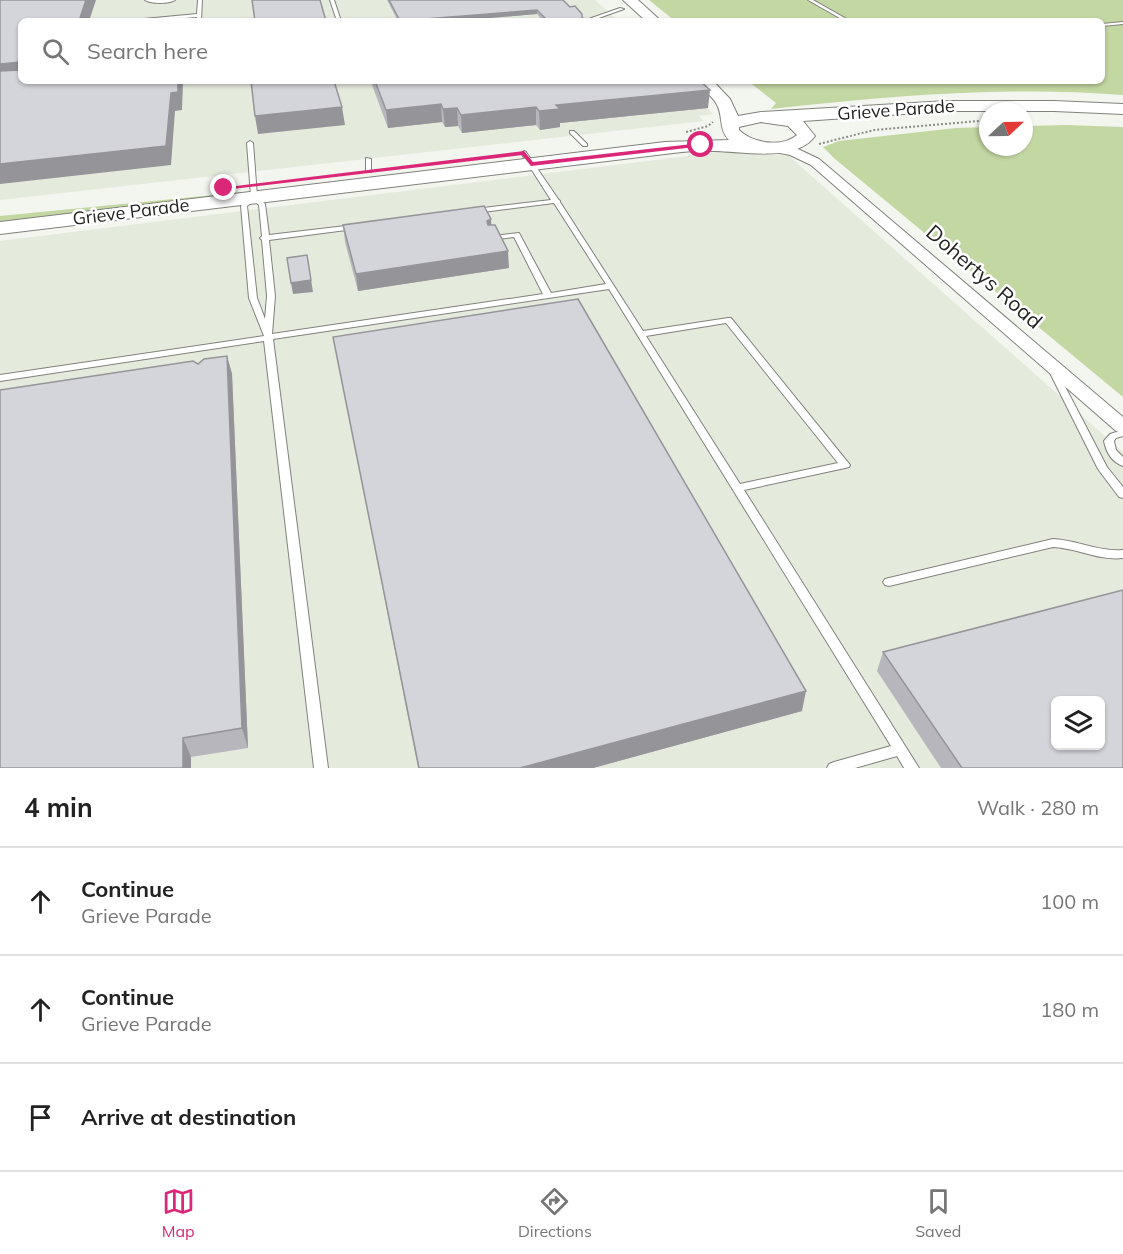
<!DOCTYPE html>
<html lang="en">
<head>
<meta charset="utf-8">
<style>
  body { margin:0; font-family:Mulish,sans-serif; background:#f2f2f2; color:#222 }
  .controls { position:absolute; right:18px; bottom:18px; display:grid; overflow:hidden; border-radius:9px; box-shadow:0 2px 4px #0004 }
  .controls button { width:54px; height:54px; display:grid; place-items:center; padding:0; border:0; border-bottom:2px solid #e0e0e0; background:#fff; color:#222; font:30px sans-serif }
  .compass { position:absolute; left:979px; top:102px; width:54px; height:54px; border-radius:50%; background:#fff; box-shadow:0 2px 4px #0004; rotate:68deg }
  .stop { position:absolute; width:18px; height:18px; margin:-14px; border:4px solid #db2777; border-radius:50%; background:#fff }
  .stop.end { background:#db2777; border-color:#fff; box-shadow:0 2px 6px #0008 }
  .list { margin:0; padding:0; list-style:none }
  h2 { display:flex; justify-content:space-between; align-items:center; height:78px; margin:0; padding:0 24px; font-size:26px }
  h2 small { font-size:20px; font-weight:400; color:#767676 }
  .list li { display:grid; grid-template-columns:39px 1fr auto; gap:18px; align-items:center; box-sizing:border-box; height:108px; padding:0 24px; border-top:2px solid #e0e0e0 }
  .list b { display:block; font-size:22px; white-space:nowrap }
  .list p { margin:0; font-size:20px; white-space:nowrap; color:#767676 }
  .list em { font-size:20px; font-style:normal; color:#767676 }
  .icon { flex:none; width:33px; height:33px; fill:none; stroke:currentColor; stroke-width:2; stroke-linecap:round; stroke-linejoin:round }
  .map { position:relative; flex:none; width:1123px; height:768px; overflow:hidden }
  .search { position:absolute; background:#fff; box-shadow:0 2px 4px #0004; left:18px; right:18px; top:18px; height:66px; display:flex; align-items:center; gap:15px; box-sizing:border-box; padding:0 21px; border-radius:9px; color:#767676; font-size:22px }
  .sheet { height:402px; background:#fff }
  nav { display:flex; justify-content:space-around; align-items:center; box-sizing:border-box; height:84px; border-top:2px solid #e0e0e0; background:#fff; font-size:16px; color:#767676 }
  nav a { display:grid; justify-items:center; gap:3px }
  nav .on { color:#db2777 }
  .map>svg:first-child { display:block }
</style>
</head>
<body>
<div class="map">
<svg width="1123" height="768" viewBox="0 0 1123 768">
  <rect width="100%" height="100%" fill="#f3f6ef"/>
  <!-- built -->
  <path fill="#e4eadc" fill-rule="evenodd" d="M0 0H595L618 21H21V81H681L713 114 699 116 704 121 0 200Z
    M728 151 789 156 1123 452V768H0V241ZM1056 700H1100V746H1056Z"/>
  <!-- green -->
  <path fill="#c3d7a2" d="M649 0H1123V95C1004 86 890 96 771 109L776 103 748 81H1102V21H675Z
    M1067 125 1123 127V397L835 159 823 147 839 141 956 128 988 127V147H1024V126Z
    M244 192 243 193 0 224V216Z"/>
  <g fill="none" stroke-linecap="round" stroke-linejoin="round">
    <!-- service casing -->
    <g stroke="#80827c" stroke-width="2">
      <path id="service" d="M198 0H202L201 20H197V17L148 21H131L133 20 197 14Z
        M330 0H334L341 21H337Z
        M808 0H813L850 21H845Z
        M620 8 624 9 590 21H583Z
        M633 19H635L637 20 632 21Z
        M1123 22V24L1102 26V24Z
        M570 131H574L587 144V146H583L570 133Z
        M250 141 253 143 257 196 265 204 269 235 354 225 358 227 354 229 269 240 275 296 272 334 543 294 514 237 491 240 490 238 494 236 519 233 551 293 606 284 554 203 475 213 472 211 475 209 551 200 521 153 524 151 526 152 558 199 560 201V202L643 331 728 318H731L850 465 849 467 845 468 744 490 919 768H904L897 756 855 768H827L829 764 834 762 891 746 609 289 273 339 328 768H314L264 341 0 381V375L264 336 249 298 241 206 251 196 247 143ZM254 201 259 205 262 236 260 238 262 240 267 296 265 319 257 298 247 206ZM726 323 838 463 740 484 646 336Z
        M366 158 371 159V172L366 171Z
        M1053 368 1057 371 1107 467 1123 487V498L1119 497 1098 469 1049 371Z
        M1123 430V436L1116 438 1114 441 1116 450 1123 457V466C1112 462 1106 452 1104 441L1110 434Z
        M1053 539C1077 540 1099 552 1123 550V558C1099 561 1077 548 1053 547L889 586 885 585 883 582 885 579 889 578Z"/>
    </g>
    <!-- minor casing -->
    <g stroke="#80827c" stroke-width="2">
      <path id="minor" d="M145 0H175C169 4 151 4 145 0Z
        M768 143 798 149 819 159 1123 417V433L1116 431 811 165 790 155 764 150V144Z"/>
    </g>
    <!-- primary casing -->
    <g stroke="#80827c" stroke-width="2">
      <path id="primary" d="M623 0H638L661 21H646Z
        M696 81H713L730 99 738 116 761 112 947 101H1054L1123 104V114L1054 111H947L803 121 815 136C796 163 742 151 712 151 697 150 681 152 665 154L0 234V222L665 142 729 140C718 129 724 116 716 103 711 95 702 89 696 81ZM761 122 788 126 797 135C782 148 752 143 739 130V127Z"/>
    </g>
    <!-- path -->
    <path stroke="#8b8d88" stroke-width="2" stroke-dasharray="2 2" stroke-linecap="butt" d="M686 132 708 126 713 122
      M819 144 874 130 979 121"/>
    <!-- service -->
    <use href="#service" fill="#fff" fill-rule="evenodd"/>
    <!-- minor -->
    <use href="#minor" fill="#fff" fill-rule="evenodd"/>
    <!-- primary -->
    <use href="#primary" fill="#fff" fill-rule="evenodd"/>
  </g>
  <!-- wall -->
  <path fill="#b6b6bc" d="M387 0H563L570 7 582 14V18L589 21H543L537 14 455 21H398Z
    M371 81H700L708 108 560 123V127L540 130 536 125 462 133 458 126 445 127 442 122 388 128 372 85Z
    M491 219V225L509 268 358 291 345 242 343 225Z
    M333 337 802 711 593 768H418Z
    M227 356 232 374 248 748 191 757 0 768 198 364Z
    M883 652 1123 768H941L877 671Z"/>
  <!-- shaded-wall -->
  <path fill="#949499" d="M86 0H96L89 21H79Z
    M537 10V14L455 21H400Z
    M21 62V79L0 81V64Z
    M178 81H183L182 110 175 111 171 165 0 184V164L171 93Z
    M710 90 708 108 560 123V127L540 130 539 111 556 105Z
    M441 104 442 122 388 128 386 110Z
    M342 107 345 125 258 134 255 116Z
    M536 107V125L462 133 461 115Z
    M457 108 458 126 445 127 443 109Z
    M491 219 492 235 487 221Z
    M508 251 509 268 358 291 356 274Z
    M307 255 313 292 293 294 291 283Z
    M227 356 232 374 248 748 242 728Z
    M806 691 802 711 593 768H520Z
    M183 738 191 757V768H183Z"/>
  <!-- building -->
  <path fill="#d4d4db" stroke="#949499" stroke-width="1.5" fill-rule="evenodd" d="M0 0H86L79 21H21V62L0 64Z
    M252 0H320L326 21H255Z
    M389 0H563L570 7 575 6 582 14V18L587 19 589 21H548L537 10 400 21Z
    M21 70V81H178V92L171 93 166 146 0 164V71Z
    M251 81H334L342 107 255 116Z
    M375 81H700L710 90 556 105 560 109 539 111 536 107 461 115 457 108 443 109 441 104 386 110Z
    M484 206 491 219 487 221 488 225H495L508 251 356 274 343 225Z
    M307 255 311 280 291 283 287 258Z
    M578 299 806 691 520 768H419L333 337Z
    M227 356 242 728 183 738V768H0V390L193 361 198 364 204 359Z
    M1123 590V768H962L883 652ZM1056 700H1101V746H1056Z"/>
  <!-- route -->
  <path fill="#db2777" d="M701 143 704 146 531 166 522 155 224 190 220 188 524 151 533 162Z"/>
  <g text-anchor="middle" stroke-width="5" stroke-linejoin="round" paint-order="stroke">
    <!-- far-street labels -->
    <g font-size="18" fill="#232422" stroke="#fff">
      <text transform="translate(896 110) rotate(-4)" y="6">Grieve Parade</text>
      <text transform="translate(131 212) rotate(-7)" y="6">Grieve Parade</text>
    </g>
    <!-- street labels -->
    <g font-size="21" fill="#232422" stroke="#fff">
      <text transform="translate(984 277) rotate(41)" y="7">Dohertys Road</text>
    </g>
  </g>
</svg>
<div class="controls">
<button><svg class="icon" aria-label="layers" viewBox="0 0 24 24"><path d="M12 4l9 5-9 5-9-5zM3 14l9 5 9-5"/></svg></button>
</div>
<svg class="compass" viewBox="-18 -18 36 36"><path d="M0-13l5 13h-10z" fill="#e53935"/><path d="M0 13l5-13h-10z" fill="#767676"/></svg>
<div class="stop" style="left:701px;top:145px"></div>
<div class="stop end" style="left:224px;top:188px"></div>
<div class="search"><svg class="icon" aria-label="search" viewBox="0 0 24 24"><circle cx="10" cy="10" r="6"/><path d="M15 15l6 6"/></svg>Search here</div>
</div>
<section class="sheet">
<h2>4 min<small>Walk · 280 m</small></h2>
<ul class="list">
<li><svg class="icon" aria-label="ahead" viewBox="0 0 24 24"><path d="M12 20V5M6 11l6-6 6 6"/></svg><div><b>Continue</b><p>Grieve Parade</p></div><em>100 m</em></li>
<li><svg class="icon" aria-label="ahead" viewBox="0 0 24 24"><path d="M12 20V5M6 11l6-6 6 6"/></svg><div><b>Continue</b><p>Grieve Parade</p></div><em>180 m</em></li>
<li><svg class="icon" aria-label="arrive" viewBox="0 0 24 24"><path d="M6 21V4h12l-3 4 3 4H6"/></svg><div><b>Arrive at destination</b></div></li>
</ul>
</section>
<nav>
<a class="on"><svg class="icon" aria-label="map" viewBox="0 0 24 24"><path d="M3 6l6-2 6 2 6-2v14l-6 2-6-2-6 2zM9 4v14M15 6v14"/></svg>Map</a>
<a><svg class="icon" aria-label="directions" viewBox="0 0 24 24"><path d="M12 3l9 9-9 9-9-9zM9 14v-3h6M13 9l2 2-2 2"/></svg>Directions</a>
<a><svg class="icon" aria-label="saved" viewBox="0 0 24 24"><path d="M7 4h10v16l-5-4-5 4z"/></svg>Saved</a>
</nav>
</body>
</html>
